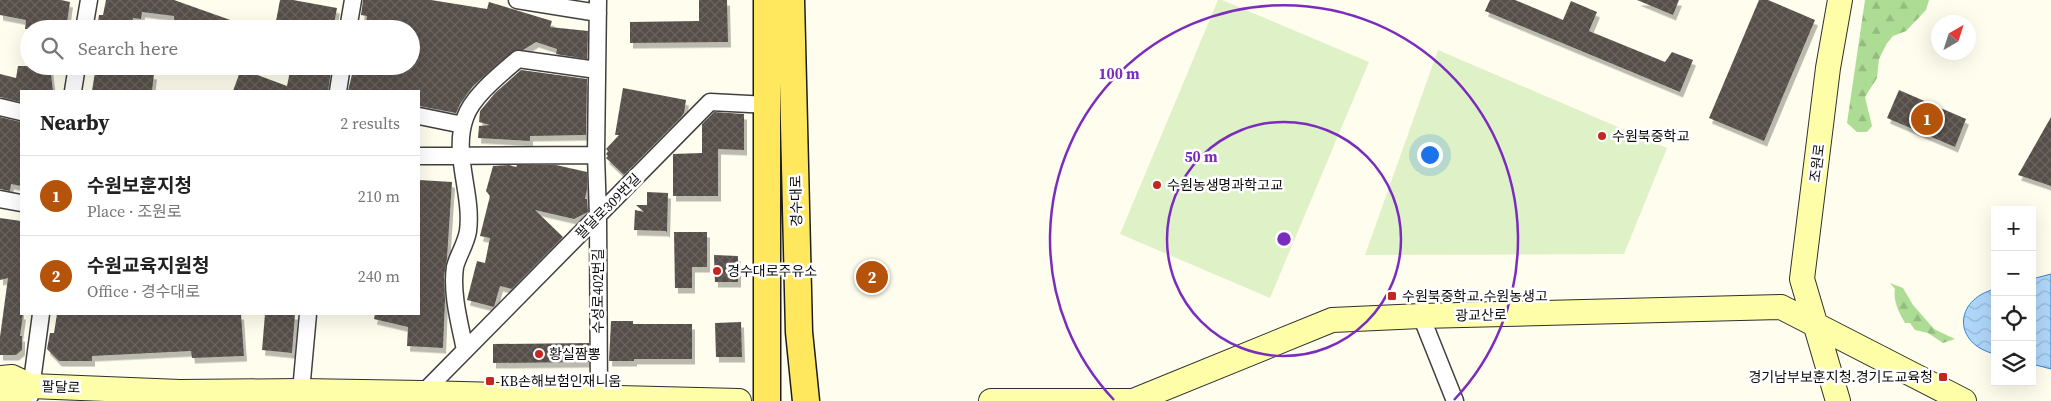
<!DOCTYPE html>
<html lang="en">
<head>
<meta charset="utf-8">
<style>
  body { margin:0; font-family:"Source Serif 4","Noto Sans KR",serif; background:#f2f2f2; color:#222 }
  .controls { position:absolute; right:15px; bottom:15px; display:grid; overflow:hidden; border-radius:0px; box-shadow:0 5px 20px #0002 }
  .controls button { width:45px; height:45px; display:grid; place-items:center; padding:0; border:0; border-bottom:1px solid #e0e0e0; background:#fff; color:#222; font:25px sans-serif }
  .compass { position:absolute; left:1931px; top:15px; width:45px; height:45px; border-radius:50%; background:#fff; box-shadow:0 5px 20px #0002; rotate:39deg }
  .you { position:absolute; left:1429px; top:154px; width:18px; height:18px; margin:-12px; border:4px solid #fff; border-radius:50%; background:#1a73e8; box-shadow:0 0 0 8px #1a73e833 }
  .badge { display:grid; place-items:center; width:32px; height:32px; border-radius:50%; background:#b45309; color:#fff; font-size:16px; font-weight:700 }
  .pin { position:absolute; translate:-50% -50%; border:2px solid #fff; box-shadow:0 1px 5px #0006 }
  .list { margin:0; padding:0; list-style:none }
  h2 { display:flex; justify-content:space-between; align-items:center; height:65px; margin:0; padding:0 20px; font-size:21px }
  h2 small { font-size:16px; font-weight:400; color:#767676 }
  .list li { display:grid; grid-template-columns:32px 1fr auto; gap:15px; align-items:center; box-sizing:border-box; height:80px; padding:0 20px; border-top:1px solid #e0e0e0 }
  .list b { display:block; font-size:19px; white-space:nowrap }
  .list p { margin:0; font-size:16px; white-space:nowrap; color:#767676 }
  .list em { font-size:16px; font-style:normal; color:#767676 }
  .icon { flex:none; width:28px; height:28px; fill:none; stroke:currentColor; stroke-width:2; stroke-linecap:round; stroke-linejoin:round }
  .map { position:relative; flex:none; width:2051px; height:401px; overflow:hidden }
  .search { position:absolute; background:#fff; box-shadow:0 5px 20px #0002; left:20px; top:20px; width:400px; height:55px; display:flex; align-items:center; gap:12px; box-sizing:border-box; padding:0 18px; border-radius:28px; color:#767676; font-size:19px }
  .panel { position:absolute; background:#fff; box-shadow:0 5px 20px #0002; left:20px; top:90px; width:400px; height:225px; border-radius:0px }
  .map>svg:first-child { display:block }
</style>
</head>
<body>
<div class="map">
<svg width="2051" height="401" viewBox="0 0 2051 401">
  <defs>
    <pattern id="forest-firs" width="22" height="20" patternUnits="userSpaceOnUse" patternTransform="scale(1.25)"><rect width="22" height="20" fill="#addd94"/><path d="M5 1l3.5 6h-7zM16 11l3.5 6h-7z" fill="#94bc7e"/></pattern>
    <pattern id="water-waves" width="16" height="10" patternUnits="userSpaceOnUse" patternTransform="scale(1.25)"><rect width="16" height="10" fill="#afd6f9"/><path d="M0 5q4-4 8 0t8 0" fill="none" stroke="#95b6d4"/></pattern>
    <pattern id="building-cross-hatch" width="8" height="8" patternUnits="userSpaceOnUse" patternTransform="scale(1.25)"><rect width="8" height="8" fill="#564f49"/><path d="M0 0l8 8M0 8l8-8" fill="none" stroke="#69645f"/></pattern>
    <filter id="shadow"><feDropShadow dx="3" dy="5.5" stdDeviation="0" flood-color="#0004"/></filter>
  </defs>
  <rect width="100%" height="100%" fill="#fffded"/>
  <!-- forest -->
  <path fill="url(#forest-firs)" d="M1865 0H1929L1926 10 1906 31 1893 36 1887 43 1879 59 1877 78 1865 97 1872 126 1867 132H1857L1847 123Z
    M1890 283 1903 288 1913 305 1934 329 1955 339 1943 343 1928 333 1915 330 1910 323H1905C1899 313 1893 301 1895 289Z"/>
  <!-- pitch -->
  <path fill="#dff2c7" d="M1218 0H1222L1369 62 1270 298 1120 234Z
    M1438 50 1667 148 1624 254 1365 255Z"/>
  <!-- water -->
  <path fill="url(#water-waves)" stroke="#3384d3" d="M2051 274V369L2032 364V279Z
    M1995 289V354C1953 344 1953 300 1995 289Z"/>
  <!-- building -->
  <path fill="url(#building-cross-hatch)" filter="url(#shadow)" d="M0 0H61L70 2 66 29H25L26 20 0 15Z
    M106 0H174L250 27V29H175L174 16 142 12 141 19 133 18 132 29H97L99 15H103Z
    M280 0H293L337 8 333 29H311L276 21Z
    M363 0H431L487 9 489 2 552 21 550 27 588 31 587 59 556 54 557 49 536 42 523 50H515L473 86 460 104 456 113 419 106V91H348L354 66H411V29H365L367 16 361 15Z
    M699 0H727L728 42 630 43V22L699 21Z
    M1490 0H1515L1563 20 1571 1 1597 12 1589 31 1665 62 1672 52 1693 60 1680 92 1485 11Z
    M1637 0H1679L1673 15Z
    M1759 0H1768L1815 20 1764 141 1709 118Z
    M18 66H50L53 91H21V102L0 97V74L16 78Z
    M96 66H124V70L154 74 152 91H92Z
    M291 66H308L331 71 328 91H233L241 69 287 86Z
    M521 70 587 79 586 135 530 136V141L478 138 479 126 490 125 479 122 480 111 495 93Z
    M623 88 686 100 684 113 681 117 624 175 606 158 608 156 606 154 608 151 606 149 619 135H615Z
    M1899 90 1966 119 1955 147 1887 118Z
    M714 112 744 114V150L718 149V196H673V154L702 153V124Z
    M0 117 21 122V186L11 184 10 191 0 189Z
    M2051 117V186L2018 175Z
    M509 165 516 167 517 165H556L587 172V189L585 199H587L588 212 574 219 535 210 563 237 512 289 500 286 494 307 467 300 477 261 485 263 490 238 480 236 490 196 486 191 493 166Z
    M419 180 452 182 447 258 444 276 445 300 443 348 407 346 408 327 374 319 375 314H419Z
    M647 192 668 193 667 233 666 231 634 230 635 210 644 212 636 205H647Z
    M0 218 21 221V314H23L20 336H22V350L16 355H0V337L8 278 0 280Z
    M674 232H707V267H692V288H675Z
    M714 255 738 256V282H715Z
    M57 314H241L244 356 192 358 191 351 92 356V361H59L47 349 50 333H54Z
    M265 314H295L292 353 262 350Z
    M611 321H633V324H692V359H634V361H609Z
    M741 322 742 357H716L715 323Z
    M589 343V362L493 363V344Z"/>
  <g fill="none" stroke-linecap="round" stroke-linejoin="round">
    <!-- street casing -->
    <g stroke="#404040" stroke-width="19">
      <path id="street" d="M517 0 598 13
        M598 0 596 155 598 216 599 401
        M84 29 89 0
        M348 29 353 0
        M73 91 77 66
        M338 91 342 66
        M0 107 21 112
        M419 116 463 125
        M419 156 596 155
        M0 199 21 203
        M1421 316 1455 401
        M465 350C460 325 451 293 455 267 458 255 466 244 468 231 473 194 452 154 465 118 472 96 502 73 518 59L597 70
        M301 391 308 314
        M30 396 41 314
        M418 398 710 102 767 105"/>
    </g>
    <!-- secondary casing -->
    <g stroke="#2f2f2f" stroke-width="26">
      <path id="secondary" d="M0 378 12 377 31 386 180 392 301 391 423 393 739 401
        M0 400H13L31 386
        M991 401H1133L1332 320 1421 316 1781 307 1964 401
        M1838 401 1802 279 1828 68 1840 0"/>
    </g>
    <!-- primary casing -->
    <g stroke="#1e1e1e" stroke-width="29">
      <path id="primary" d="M791 0 799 332 806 401
        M767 401V0"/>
    </g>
    <!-- street -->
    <use href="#street" stroke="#fff" stroke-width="16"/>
    <!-- secondary -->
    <use href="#secondary" stroke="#fffea8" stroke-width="24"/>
    <!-- primary -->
    <use href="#primary" stroke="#ffe75e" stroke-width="26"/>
  </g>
  <!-- distance rings -->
  <g fill="none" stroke="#7b2cbf" stroke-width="2.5">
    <circle cx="1284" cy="239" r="117"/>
    <path d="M1114 400A234 234 0 1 1 1454 400"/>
  </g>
  <!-- markers -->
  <g fill="#c3271f" stroke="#fff" stroke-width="2">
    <circle cx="1602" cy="136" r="5"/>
    <circle cx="1157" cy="185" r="5"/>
    <circle cx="717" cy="271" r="5"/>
    <rect x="1387" y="291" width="10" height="10" rx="2.5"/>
    <circle cx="539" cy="354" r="5"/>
    <rect x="1938" y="372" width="10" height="10" rx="2.5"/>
    <rect x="485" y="376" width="10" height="10" rx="2.5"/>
  </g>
  <g text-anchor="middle" stroke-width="5" stroke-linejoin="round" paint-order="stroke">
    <!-- poi labels -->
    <g font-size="14" fill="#0d0d0d" stroke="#fff" text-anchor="start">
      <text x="1612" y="141">수원북중학교</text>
      <text x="1167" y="190">수원농생명과학고교</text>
      <text x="727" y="276">경수대로주유소</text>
      <text x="1402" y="301">수원북중학교.수원농생고</text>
      <text x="549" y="359">황실짬뽕</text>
      <text x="1933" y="382" text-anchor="end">경기남부보훈지청.경기도교육청</text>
      <text x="500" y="386">KB손해보험인재니움</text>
    </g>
    <!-- street labels -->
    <g font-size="14" fill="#0d0d0d" stroke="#fff">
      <text transform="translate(1817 163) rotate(-83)" y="5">조원로</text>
      <text transform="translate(796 201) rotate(-91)" y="5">경수대로</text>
      <text transform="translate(608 206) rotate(-45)" y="5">팔달로309번길</text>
      <text transform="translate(598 291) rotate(-90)" y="5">수성로402번길</text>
      <text transform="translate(1481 315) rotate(-1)" y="5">광교산로</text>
      <text transform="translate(61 387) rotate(2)" y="5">팔달로</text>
    </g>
  </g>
  <circle cx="1284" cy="239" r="8" fill="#7b2cbf" stroke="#fff" stroke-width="2.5"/>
  <g font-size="15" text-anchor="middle" font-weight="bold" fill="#7b2cbf" stroke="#fff" stroke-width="5" stroke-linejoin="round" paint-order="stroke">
    <text x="1119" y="79">100 m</text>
    <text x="1201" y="162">50 m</text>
  </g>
</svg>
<div class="controls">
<button>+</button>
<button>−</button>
<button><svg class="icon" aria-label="locate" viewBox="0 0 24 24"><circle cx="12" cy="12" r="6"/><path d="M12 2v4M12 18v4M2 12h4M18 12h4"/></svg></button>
<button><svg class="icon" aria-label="layers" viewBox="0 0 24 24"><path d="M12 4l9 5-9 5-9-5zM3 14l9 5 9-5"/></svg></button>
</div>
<svg class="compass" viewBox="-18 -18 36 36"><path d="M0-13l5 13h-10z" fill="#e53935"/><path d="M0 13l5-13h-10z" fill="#767676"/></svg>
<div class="you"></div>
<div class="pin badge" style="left:1927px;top:119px">1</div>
<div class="pin badge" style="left:872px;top:277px">2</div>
<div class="search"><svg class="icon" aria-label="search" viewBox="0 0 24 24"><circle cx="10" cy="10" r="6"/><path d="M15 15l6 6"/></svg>Search here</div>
<section class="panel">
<h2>Nearby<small>2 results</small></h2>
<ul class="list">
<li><span class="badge">1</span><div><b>수원보훈지청</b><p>Place · 조원로</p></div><em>210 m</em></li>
<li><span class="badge">2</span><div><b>수원교육지원청</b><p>Office · 경수대로</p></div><em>240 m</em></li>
</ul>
</section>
</div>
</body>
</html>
